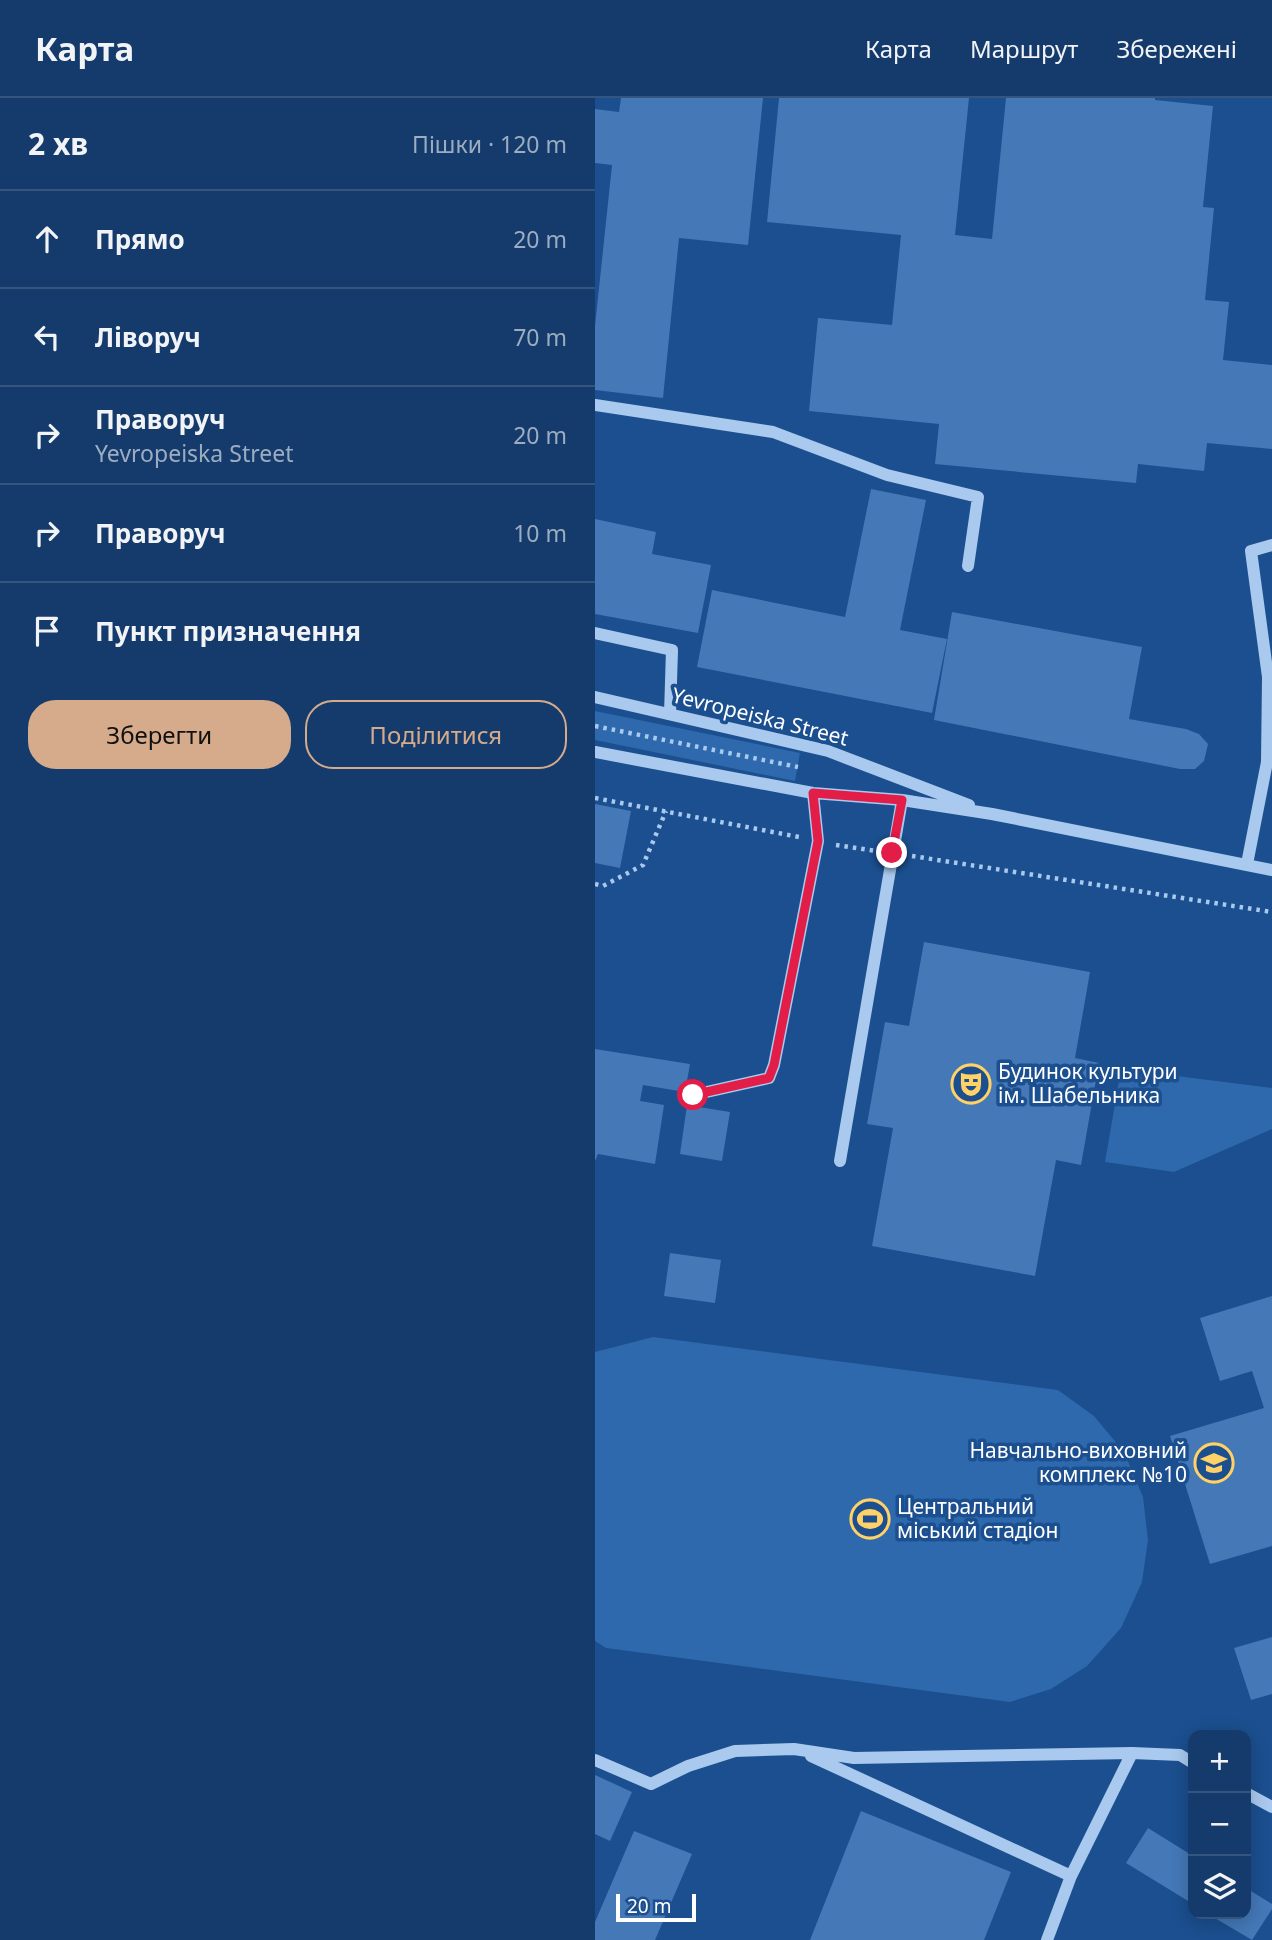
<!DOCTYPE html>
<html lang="uk">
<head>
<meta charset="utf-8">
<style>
  body { margin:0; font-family:"Noto Sans",sans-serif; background:#214673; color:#f1f3f6 }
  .controls { position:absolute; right:21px; bottom:21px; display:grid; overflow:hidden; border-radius:14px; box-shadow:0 4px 18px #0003 }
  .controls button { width:63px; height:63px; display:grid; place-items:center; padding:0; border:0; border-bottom:2px solid #33557e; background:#143b6b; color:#f1f3f6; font:35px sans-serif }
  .scale { position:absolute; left:21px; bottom:18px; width:80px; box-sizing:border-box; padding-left:7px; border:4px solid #fff; border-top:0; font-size:19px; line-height:24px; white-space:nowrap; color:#fff; -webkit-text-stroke:5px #1b4f8f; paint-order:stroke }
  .stop { position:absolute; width:21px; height:21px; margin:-16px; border:5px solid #e11d48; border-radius:50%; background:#fff }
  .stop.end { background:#e11d48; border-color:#fff; box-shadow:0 2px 7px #0008 }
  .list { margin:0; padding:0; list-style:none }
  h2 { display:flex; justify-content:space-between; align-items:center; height:91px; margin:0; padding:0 28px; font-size:30px }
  h2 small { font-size:23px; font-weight:400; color:#9dadc1 }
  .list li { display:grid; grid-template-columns:46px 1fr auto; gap:21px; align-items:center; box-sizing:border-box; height:98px; padding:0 28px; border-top:2px solid #33557e }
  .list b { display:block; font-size:26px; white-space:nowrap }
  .list p { margin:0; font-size:23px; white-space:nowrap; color:#9dadc1 }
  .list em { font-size:23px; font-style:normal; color:#9dadc1 }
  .actions { display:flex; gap:14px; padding:21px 28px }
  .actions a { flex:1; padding:16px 0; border:2px solid #d6ab8b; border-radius:28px; text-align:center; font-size:24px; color:#d6ab8b }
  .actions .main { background:#d6ab8b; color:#111 }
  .icon { flex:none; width:38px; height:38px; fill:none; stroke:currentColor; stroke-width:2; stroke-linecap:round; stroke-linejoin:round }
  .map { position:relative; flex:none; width:677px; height:1842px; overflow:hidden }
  header { display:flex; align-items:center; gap:42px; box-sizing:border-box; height:98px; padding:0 35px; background:#143b6b; border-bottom:2px solid #33557e }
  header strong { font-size:33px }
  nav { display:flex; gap:38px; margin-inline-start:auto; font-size:24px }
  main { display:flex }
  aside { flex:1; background:#143b6b }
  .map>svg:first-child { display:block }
</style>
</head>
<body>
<header>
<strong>Карта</strong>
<nav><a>Карта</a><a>Маршрут</a><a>Збережені</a></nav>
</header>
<main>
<aside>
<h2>2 хв<small>Пішки · 120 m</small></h2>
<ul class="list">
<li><svg class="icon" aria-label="ahead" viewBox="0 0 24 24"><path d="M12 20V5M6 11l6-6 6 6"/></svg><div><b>Прямо</b></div><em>20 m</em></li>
<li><svg class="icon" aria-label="left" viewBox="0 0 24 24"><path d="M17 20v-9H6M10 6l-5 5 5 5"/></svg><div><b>Ліворуч</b></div><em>70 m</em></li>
<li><svg class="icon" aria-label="right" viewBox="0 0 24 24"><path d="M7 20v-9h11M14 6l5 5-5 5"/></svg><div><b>Праворуч</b><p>Yevropeiska Street</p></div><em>20 m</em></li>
<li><svg class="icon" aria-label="right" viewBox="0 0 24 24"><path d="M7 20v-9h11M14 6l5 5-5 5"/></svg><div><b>Праворуч</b></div><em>10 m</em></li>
<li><svg class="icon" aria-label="arrive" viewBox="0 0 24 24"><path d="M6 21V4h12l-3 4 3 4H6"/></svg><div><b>Пункт призначення</b></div></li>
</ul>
<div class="actions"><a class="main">Зберегти</a><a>Поділитися</a></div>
</aside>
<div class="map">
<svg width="677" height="1842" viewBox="0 0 677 1842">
  <rect width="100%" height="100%" fill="#1b4f8f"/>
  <!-- green -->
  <path fill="#2e69ad" d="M0 613 205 655 200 683 0 642Z
    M526 971 677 990V1031L579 1074 510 1064Z
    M58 1239 463 1292 499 1318 529 1354 548 1399 553 1442 547 1484 526 1530 492 1568 456 1591 415 1604 11 1550 0 1543V1254Z"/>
  <!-- building -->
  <path fill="#4478b7" d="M26 0H168L153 147 84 140 68 300 0 292V228L17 67 0 65V11L24 14Z
    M184 0H374L360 137 397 141 411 0H560V2L618 8 608 109 619 110 610 202 634 204 628 262 677 267V351L612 345 609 373 543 366 541 385 340 366 344 326 214 313 223 220 297 227 306 137 172 124Z
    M276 391 331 402 305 532 352 541 337 615 102 569 117 492 250 519Z
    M0 421 61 434 57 456 116 467 103 535 0 516Z
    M357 514 547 549 534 621 591 631 604 636 613 646 609 663 600 671H585L339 622Z
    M0 706 36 713 25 770 0 765Z
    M329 844 495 874 480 960 504 965 486 1067 461 1062 440 1178 277 1148 298 1030 272 1026 290 924 314 928Z
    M0 951 95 966 90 994 48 987 45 1003 69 1007 60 1066 3 1056 0 1063Z
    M92 1007 135 1014 127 1063 85 1056Z
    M75 1155 126 1162 120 1205 69 1198Z
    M677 1198V1448L615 1466 575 1338 669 1310 657 1273 625 1283 605 1220Z
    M677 1539V1596L656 1602 639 1550Z
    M0 1677 37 1694 15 1743 0 1736Z
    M266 1713 416 1774 389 1842H215Z
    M553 1730 598 1758V1806L531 1765Z
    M39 1733 97 1756 60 1842H0V1824Z
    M651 1790 677 1806V1811L657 1842 613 1816H651Z"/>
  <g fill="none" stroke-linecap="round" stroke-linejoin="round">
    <!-- path -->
    <path stroke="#a9c9ee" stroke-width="4.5" stroke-dasharray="3.5 5" stroke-linecap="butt" d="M0 628 203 669
      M0 700 204 739
      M241 747 281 753
      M317 758 677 814
      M0 786 8 788 48 767 71 713"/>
    <!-- minor -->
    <path stroke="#a9c9ee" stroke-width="12" d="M0 307 178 334 292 377 383 399 373 468
      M0 535 77 552 75 616
      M0 599 233 653 374 707
      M0 654 218 695 307 702 397 716 677 772
      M652 766 672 664 673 579 656 453 677 447
      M98 997 174 980 179 967 223 743 218 695
      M245 1063 307 702
      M216 1658 476 1778
      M0 1662 56 1686 93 1668 140 1653 199 1651 259 1660 537 1655
      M651 1695 677 1709
      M452 1842 476 1778 537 1655 585 1657 598 1665"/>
  </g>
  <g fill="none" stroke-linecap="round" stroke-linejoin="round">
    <!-- route -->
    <path stroke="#e11d48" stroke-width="9" d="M98 997 174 980 179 967 223 743 218 695 307 702 297 755"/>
  </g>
  <!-- icons -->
  <defs>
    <g id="theatre-ring" transform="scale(2.0125)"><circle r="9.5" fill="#1b4f8f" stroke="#ffd166" stroke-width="1.5"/><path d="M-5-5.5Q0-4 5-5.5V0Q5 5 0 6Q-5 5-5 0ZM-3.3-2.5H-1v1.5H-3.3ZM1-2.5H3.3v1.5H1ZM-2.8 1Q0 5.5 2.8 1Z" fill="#ffd166"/></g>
    <g id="school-ring" transform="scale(2.0125)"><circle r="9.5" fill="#1b4f8f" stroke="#ffd166" stroke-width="1.5"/><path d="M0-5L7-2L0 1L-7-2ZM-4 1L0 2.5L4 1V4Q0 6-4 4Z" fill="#ffd166"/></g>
    <g id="stadium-ring" transform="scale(2.0125)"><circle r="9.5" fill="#1b4f8f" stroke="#ffd166" stroke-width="1.5"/><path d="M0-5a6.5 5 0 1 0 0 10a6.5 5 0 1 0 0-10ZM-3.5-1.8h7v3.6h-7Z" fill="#ffd166"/></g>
  </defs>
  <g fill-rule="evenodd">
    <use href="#theatre-ring" x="376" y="986"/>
    <use href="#school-ring" x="619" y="1365"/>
    <use href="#stadium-ring" x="275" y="1421"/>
  </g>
  <g text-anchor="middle" stroke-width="7" stroke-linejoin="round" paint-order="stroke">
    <!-- street labels -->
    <g font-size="21" fill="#fff" stroke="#1b4f8f">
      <text transform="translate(165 619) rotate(14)" y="7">Yevropeiska Street</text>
    </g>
    <!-- poi labels -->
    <g font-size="21" fill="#fff" stroke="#1b4f8f" text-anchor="start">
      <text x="403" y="981">Будинок культури<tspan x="403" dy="24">ім. Шабельника</tspan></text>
      <text x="592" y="1360" text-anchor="end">Навчально-виховний<tspan x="592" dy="24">комплекс №10</tspan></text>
      <text x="302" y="1416">Центральний<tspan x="302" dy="24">міський стадіон</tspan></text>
    </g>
  </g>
</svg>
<div class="controls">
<button>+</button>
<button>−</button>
<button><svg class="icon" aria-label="layers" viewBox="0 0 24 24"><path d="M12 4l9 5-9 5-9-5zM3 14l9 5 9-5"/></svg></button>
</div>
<div class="scale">20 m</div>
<div class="stop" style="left:98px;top:997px"></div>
<div class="stop end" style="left:297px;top:755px"></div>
</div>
</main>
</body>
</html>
